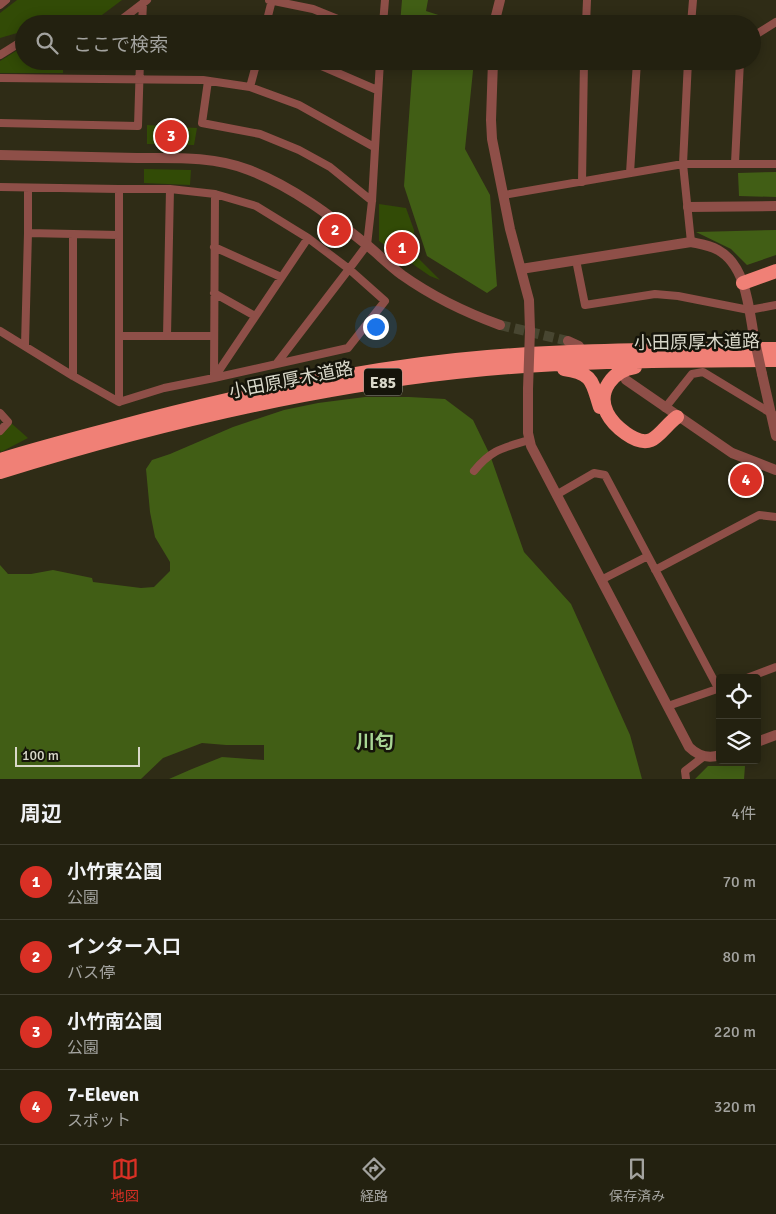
<!DOCTYPE html>
<html lang="ja">
<head>
<meta charset="utf-8">
<style>
  body { margin:0; font-family:Signika,"Noto Sans JP",sans-serif; background:#2b2919; color:#f1f3f6 }
  .controls { position:absolute; right:15px; bottom:15px; display:grid; overflow:hidden; border-radius:5px; box-shadow:0 2px 12px #0003 }
  .controls button { width:45px; height:45px; display:grid; place-items:center; padding:0; border:0; border-bottom:1px solid #403e30; background:#232110; color:#f1f3f6; font:25px sans-serif }
  .scale { position:absolute; left:15px; bottom:12px; width:125px; box-sizing:border-box; padding-left:5px; border:2px solid #d9d8ca; border-top:0; font-size:14px; line-height:18px; white-space:nowrap; color:#d9d8ca; -webkit-text-stroke:4px #15140a; paint-order:stroke }
  .you { position:absolute; left:375px; top:326px; width:18px; height:18px; margin:-12px; border:4px solid #fff; border-radius:50%; background:#1a73e8; box-shadow:0 0 0 8px #1a73e833 }
  .badge { display:grid; place-items:center; width:32px; height:32px; border-radius:50%; background:#d93025; color:#fff; font-size:16px; font-weight:700 }
  .pin { position:absolute; translate:-50% -50%; border:2px solid #fff; box-shadow:0 1px 5px #0006 }
  .list { margin:0; padding:0; list-style:none }
  h2 { display:flex; justify-content:space-between; align-items:center; height:65px; margin:0; padding:0 20px; font-size:21px }
  h2 small { font-size:16px; font-weight:400; color:#a3a39f }
  .list li { display:grid; grid-template-columns:32px 1fr auto; gap:15px; align-items:center; box-sizing:border-box; height:75px; padding:0 20px; border-top:1px solid #403e30 }
  .list b { display:block; font-size:19px; white-space:nowrap }
  .list p { margin:0; font-size:16px; white-space:nowrap; color:#a3a39f }
  .list em { font-size:16px; font-style:normal; color:#a3a39f }
  .icon { flex:none; width:28px; height:28px; fill:none; stroke:currentColor; stroke-width:2; stroke-linecap:round; stroke-linejoin:round }
  .map { position:relative; flex:none; width:776px; height:779px; overflow:hidden }
  .search { position:absolute; background:#232110; box-shadow:0 2px 12px #0003; left:15px; right:15px; top:15px; height:55px; display:flex; align-items:center; gap:12px; box-sizing:border-box; padding:0 18px; border-radius:28px; color:#a3a39f; font-size:19px }
  .sheet { height:365px; background:#232110 }
  nav { display:flex; justify-content:space-around; align-items:center; box-sizing:border-box; height:70px; border-top:1px solid #403e30; background:#232110; font-size:14px; color:#a3a39f }
  nav a { display:grid; justify-items:center; gap:2px }
  nav .on { color:#d93025 }
  .map>svg:first-child { display:block }
</style>
</head>
<body>
<div class="map">
<svg width="776" height="779" viewBox="0 0 776 779">
  <rect width="100%" height="100%" fill="#2f2c16"/>
  <!-- green -->
  <path fill="#324b06" d="M17 0H122L102 15 56 24H24V31L0 38V13Z
    M24 46V61H63V73H0V61Z
    M147 125 197 128 194 145 147 144Z
    M144 169 191 170 190 185 144 183Z
    M379 204 406 208 414 230 415 255 440 280 430 276 379 241Z
    M11 423 28 438 1 452 0 450V435Z"/>
  <!-- forest -->
  <path fill="#415e15" d="M402 0H428L426 11 466 24H400Z
    M413 61H474L465 149 490 195 497 286 487 293 427 256 404 186Z
    M776 172V197L739 196 738 173Z
    M776 230V255L747 265 731 249 696 232Z
    M365 397H409L445 399 473 420 490 455 524 552 571 604 630 735 642 779H169L192 769 222 757 264 760V745H226L202 743 163 758 141 779H0V565L8 574H31L53 570 92 578 93 582 141 588 154 587 170 571V562L155 537 150 512 146 469 152 460 170 454 233 427 284 410 318 403Z
    M708 766H745L744 779H695Z"/>
  <g fill="none" stroke-linecap="round" stroke-linejoin="round">
    <!-- tertiary-tunnel -->
    <path stroke="#484631" stroke-width="10" stroke-dasharray="10 5" stroke-linecap="butt" d="M500 325 568 341"/>
    <!-- minor -->
    <path stroke="#8e4f48" stroke-width="8" d="M269 0 313 9 350 24
      M0 5 6 0
      M103 24 121 20 147 0
      M142 24 143 3
      M266 24 272 0
      M383 24 385 0
      M586 24 587 0
      M691 24 693 0
      M752 37 776 22
      M0 55 24 40
      M310 61 377 90
      M688 61 683 164 691 242
      M0 78 203 80 250 87 299 105 374 147
      M208 81 202 123 260 134 299 150 330 167 372 201
      M250 87 257 61
      M0 123 138 126 140 61
      M735 163 740 61
      M630 173 637 61
      M582 182 584 61
      M0 187 119 189
      M28 188V233
      M215 194 214 378 348 348 385 301 349 269 277 363
      M504 195 683 164H776
      M214 247 281 277
      M576 260 585 305 655 294 678 296 749 310 776 305
      M214 293 255 316
      M0 331 73 376 119 402V189H170L215 194 256 206 308 238 349 269 367 245 372 201 380 61
      M120 336H214
      M167 336 170 189
      M25 345 28 233 119 235
      M73 376V235
      M119 402 164 388 214 378 308 238
      M665 408 692 374 703 372 774 415
      M0 413 8 422 0 431
      M474 471C492 449 503 448 529 440
      M556 495 594 473 605 475 718 688
      M655 570 759 515 776 517
      M601 580 648 556
      M747 678 776 667
      M668 706 720 688
      M686 779 685 771 703 757"/>
    <!-- tertiary -->
    <path stroke="#8e4f48" stroke-width="10" d="M494 24 500 0
      M493 61 491 120 492 139 510 229 529 300 530 330
      M0 155C46 156 91 157 137 158 174 158 214 156 249 170 293 187 331 216 367 245 379 255 390 266 402 275 433 297 464 312 500 325
      M688 207 776 206
      M521 269 691 242C700 244 709 245 718 250 746 265 749 309 754 337
      M568 341 579 346
      M762 374 776 436
      M626 380 732 453 776 470
      M528 389V433L531 446 689 747C698 756 708 759 720 755
      M757 742 776 735"/>
    <!-- trunk -->
    <path stroke="#f08076" stroke-width="14" d="M743 283 776 271
      M635 367C614 370 596 391 607 413 613 425 636 446 651 440 659 437 669 422 677 417
      M564 369C594 373 592 383 600 407
      M0 460C48 445 97 433 145 420 247 394 351 371 456 360 562 349 669 350 776 349
      M0 472C148 426 301 389 456 372 562 360 669 361 776 360"/>
    <!-- tertiary-bridge -->
    <path stroke="#8e4f48" stroke-width="10" d="M754 337 762 374
      M528 389 530 330"/>
  </g>
  <g text-anchor="middle" stroke-width="5" stroke-linejoin="round" paint-order="stroke">
    <!-- shield labels -->
    <rect fill="#15140a" stroke="#9e9d90" stroke-width="1" x="364" y="368.5" width="38" height="27" rx="4"/>
    <g font-size="16" font-weight="bold" fill="#d9d8ca">
      <text x="383" y="388">E85</text>
    </g>
    <!-- street labels -->
    <g font-size="18" fill="#d9d8ca" stroke="#15140a">
      <text transform="translate(697 342) rotate(-1)" y="6">小田原厚木道路</text>
      <text transform="translate(291 380) rotate(-11)" y="6">小田原厚木道路</text>
    </g>
    <!-- neighbourhood labels -->
    <g font-size="19" font-weight="bold" fill="#a8d594" stroke="#15140a">
      <text x="375" y="748">川匂</text>
    </g>
  </g>
</svg>
<div class="controls">
<button><svg class="icon" aria-label="locate" viewBox="0 0 24 24"><circle cx="12" cy="12" r="6"/><path d="M12 2v4M12 18v4M2 12h4M18 12h4"/></svg></button>
<button><svg class="icon" aria-label="layers" viewBox="0 0 24 24"><path d="M12 4l9 5-9 5-9-5zM3 14l9 5 9-5"/></svg></button>
</div>
<div class="scale">100 m</div>
<div class="you"></div>
<div class="pin badge" style="left:402px;top:248px">1</div>
<div class="pin badge" style="left:335px;top:230px">2</div>
<div class="pin badge" style="left:171px;top:136px">3</div>
<div class="pin badge" style="left:746px;top:480px">4</div>
<div class="search"><svg class="icon" aria-label="search" viewBox="0 0 24 24"><circle cx="10" cy="10" r="6"/><path d="M15 15l6 6"/></svg>ここで検索</div>
</div>
<section class="sheet">
<h2>周辺<small>4件</small></h2>
<ul class="list">
<li><span class="badge">1</span><div><b>小竹東公園</b><p>公園</p></div><em>70 m</em></li>
<li><span class="badge">2</span><div><b>インター入口</b><p>バス停</p></div><em>80 m</em></li>
<li><span class="badge">3</span><div><b>小竹南公園</b><p>公園</p></div><em>220 m</em></li>
<li><span class="badge">4</span><div><b>7-Eleven</b><p>スポット</p></div><em>320 m</em></li>
</ul>
</section>
<nav>
<a class="on"><svg class="icon" aria-label="map" viewBox="0 0 24 24"><path d="M3 6l6-2 6 2 6-2v14l-6 2-6-2-6 2zM9 4v14M15 6v14"/></svg>地図</a>
<a><svg class="icon" aria-label="directions" viewBox="0 0 24 24"><path d="M12 3l9 9-9 9-9-9zM9 14v-3h6M13 9l2 2-2 2"/></svg>経路</a>
<a><svg class="icon" aria-label="saved" viewBox="0 0 24 24"><path d="M7 4h10v16l-5-4-5 4z"/></svg>保存済み</a>
</nav>
</body>
</html>
